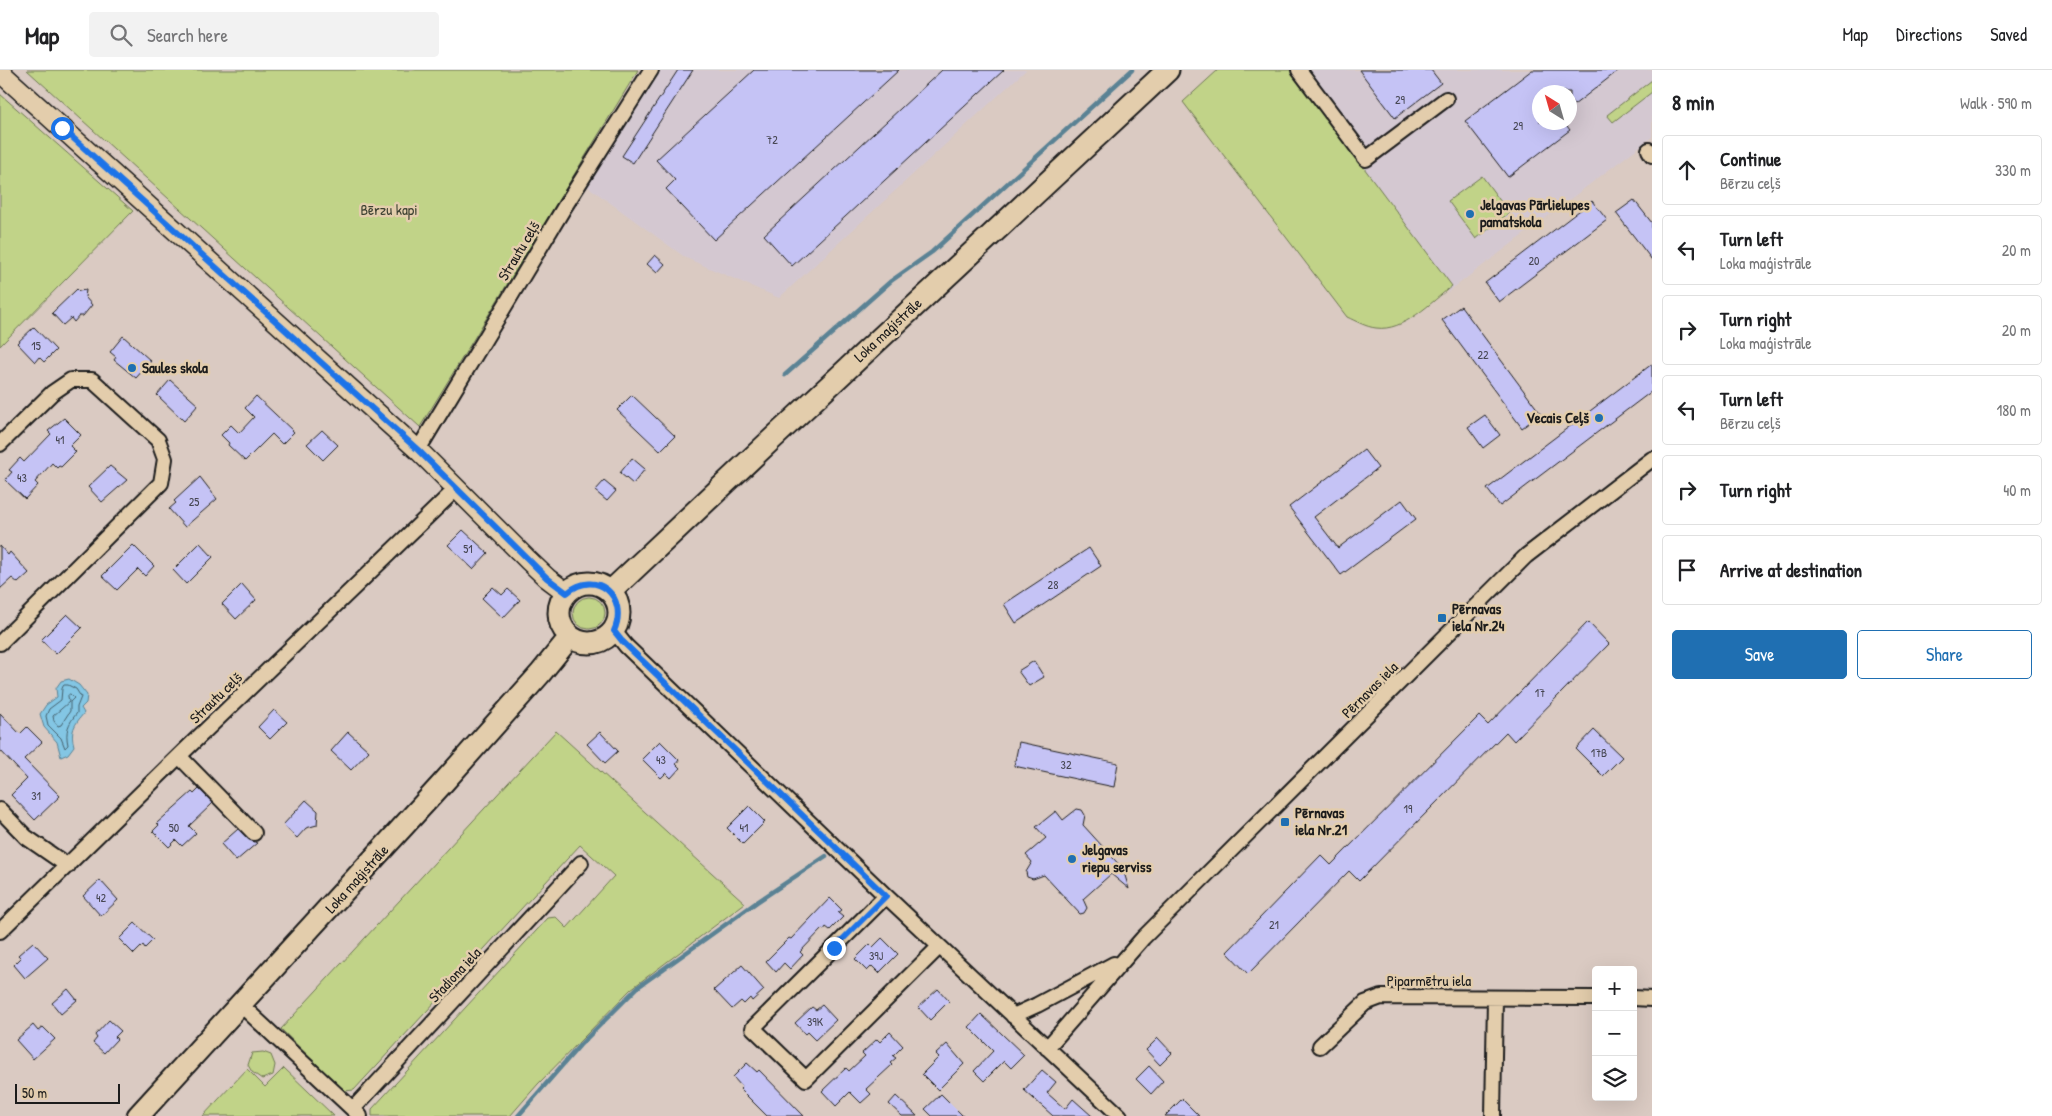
<!DOCTYPE html>
<html lang="en">
<head>
<meta charset="utf-8">
<style>
  body { margin:0; font-family:"Patrick Hand",sans-serif; background:#f2f2f2; color:#202124 }
  .controls { position:absolute; right:15px; bottom:15px; display:grid; overflow:hidden; border-radius:5px; box-shadow:0 5px 20px #0002 }
  .controls button { width:45px; height:45px; display:grid; place-items:center; padding:0; border:0; border-bottom:1px solid #e0e0e0; background:#fff; color:#202124; font:25px sans-serif }
  .compass { position:absolute; left:1532px; top:15px; width:45px; height:45px; border-radius:50%; background:#fff; box-shadow:0 5px 20px #0002; rotate:323deg }
  .scale { position:absolute; left:15px; bottom:12px; width:105px; box-sizing:border-box; padding-left:5px; border:2px solid #1c1c1c; border-top:0; font-size:14px; line-height:18px; white-space:nowrap; color:#1c1c1c; -webkit-text-stroke:4px #e3cdac; paint-order:stroke }
  .stop { position:absolute; width:15px; height:15px; margin:-11px; border:4px solid #1a73e8; border-radius:50%; background:#fff }
  .stop.end { background:#1a73e8; border-color:#fff; box-shadow:0 1px 5px #0008 }
  .list { margin:0; padding:0; list-style:none }
  h2 { display:flex; justify-content:space-between; align-items:center; height:65px; margin:0; padding:0 20px; font-size:21px }
  h2 small { font-size:16px; font-weight:400; color:#757577 }
  .list li { display:grid; grid-template-columns:32px 1fr auto; gap:15px; align-items:center; box-sizing:border-box; height:70px; margin:0 10px 10px; padding:0 10px; border:1px solid #e0e0e0; border-radius:5px }
  .list b { display:block; font-size:19px; white-space:nowrap }
  .list p { margin:0; font-size:16px; white-space:nowrap; color:#757577 }
  .list em { font-size:16px; font-style:normal; color:#757577 }
  .actions { display:flex; gap:10px; padding:15px 20px }
  .actions a { flex:1; padding:11px 0; border:1px solid #1f6fb2; border-radius:5px; text-align:center; font-size:18px; color:#1f6fb2 }
  .actions .main { background:#1f6fb2; color:#fff }
  .icon { flex:none; width:28px; height:28px; fill:none; stroke:currentColor; stroke-width:2; stroke-linecap:round; stroke-linejoin:round }
  .map { position:relative; flex:none; width:1652px; height:1046px; overflow:hidden }
  header { display:flex; align-items:center; gap:30px; box-sizing:border-box; height:70px; padding:0 25px; background:#fff; border-bottom:1px solid #e0e0e0 }
  header strong { font-size:24px }
  nav { display:flex; gap:28px; margin-inline-start:auto; font-size:18px }
  .search { width:350px; height:45px; background:#f2f2f2; display:flex; align-items:center; gap:12px; box-sizing:border-box; padding:0 18px; border-radius:5px; color:#757577; font-size:19px }
  main { display:flex }
  aside { flex:1; background:#fff }
  .map>svg:first-child { display:block }
</style>
</head>
<body>
<header>
<strong>Map</strong>
<div class="search"><svg class="icon" aria-label="search" viewBox="0 0 24 24"><circle cx="10" cy="10" r="6"/><path d="M15 15l6 6"/></svg>Search here</div>
<nav><a>Map</a><a>Directions</a><a>Saved</a></nav>
</header>
<main>
<div class="map">
<svg width="1652" height="1046" viewBox="0 0 1652 1046">
  <rect width="100%" height="100%" fill="#dacac2"/>
  <filter id="ink" filterUnits="userSpaceOnUse"><feTurbulence type="fractalNoise" baseFrequency=".02" numOctaves="2"/><feDisplacementMap in="SourceGraphic" scale="10" xChannelSelector="R" yChannelSelector="G"/><feConvolveMatrix kernelMatrix="1 2 1 2 8 2 1 2 1" color-interpolation-filters="sRGB"/></filter>
  <g filter="url(#ink)">
    <!-- built -->
    <path fill="#d4c8d1" fill-rule="evenodd" d="M661 0H1026L779 228 686 188 587 116Z
      M1281 0H1652V67L1448 222ZM1540 22H1570V52H1540Z"/>
    <!-- green -->
    <path fill="#c1d388" stroke="#6e7852" d="M27 0H638L420 357Z
      M1218 0H1291L1452 216C1431 232 1404 262 1376 258 1366 257 1356 251 1347 247L1183 32Z
      M1652 10V22L1613 52 1607 45Z
      M0 24 133 141 0 276Z
      M1482 106 1509 143 1476 169 1448 131Z
      M573 543a16 16 0 1 1 32 0a16 16 0 1 1-32 0Z
      M556 661 745 833 631 919 538 1014 510 1046H372V1039L548 848 556 847 567 858 614 806 580 775 354 1020 344 1021 281 959Z
      M263 982 271 985 275 995 273 1005 262 1009 252 1002 248 995 252 983Z
      M284 998 334 1046H203L247 999 265 1017Z"/>
    <!-- water -->
    <path fill="#83c6e4" stroke="#5a8294" d="M69 609 79 615 87 625 86 633 81 638 84 643C74 655 70 661 74 676L68 684 61 687 57 672 44 657 40 644 46 635 57 627 56 618 61 611Z"/>
    <g fill="none" stroke-linecap="round" stroke-linejoin="round">
      <!-- shore -->
      <path stroke="#45606c" stroke-width="1" d="M64 615H68L76 619 81 627 77 637V643C68 654 65 661 68 675L65 678 61 668 48 655 46 646 49 639 61 630 62 619Z
        M70 624 74 628 70 632V641L61 655 58 656 54 651 53 646 69 632 68 626Z"/>
      <!-- stream -->
      <path stroke="#5a8294" stroke-width="4.5" d="M785 305 891 211 932 182 1132 0
        M518 1046 580 975 638 917 757 832 826 786"/>
    </g>
    <!-- building -->
    <path fill="#c5c3f5" stroke="#1c1c1c" d="M678 0H693L633 93 622 86Z
      M754 0H899L714 170 666 119 675 110 656 90Z
      M942 0H1004L792 196 764 165Z
      M1359 0H1431L1441 13 1395 48Z
      M1532 0H1619L1574 35 1570 29V22H1540V52H1564L1570 60 1508 107 1465 51Z
      M1634 130 1652 153V190L1616 143Z
      M1592 131 1607 150 1499 232 1485 213Z
      M655 185 665 194 657 203 647 194Z
      M77 219 79 221 86 220 85 227 92 235 83 246H79L74 252 71 248 63 255 52 243Z
      M1461 236 1541 344 1522 358 1442 250Z
      M34 257 56 280 44 292 39 287 35 292 17 273Z
      M123 266 151 291 136 308 114 290 116 287 110 282Z
      M1652 294V321L1500 436 1487 419Z
      M170 310 198 335 184 351 157 325Z
      M632 325 675 366 660 381 617 340Z
      M256 326 294 362 282 374 272 364 245 391 228 375 229 373 221 365 231 355 239 363 254 347 245 338Z
      M1485 345 1500 365 1483 378 1468 357Z
      M64 348 81 365 70 376 76 382 61 397 59 396 57 398 52 393 35 412 38 415 25 429 5 410 12 402 9 400 20 388 24 392 51 364 48 361Z
      M322 360 338 375 323 390 307 374Z
      M1364 380 1378 398 1314 447 1338 478 1402 430 1416 449 1341 505 1289 437Z
      M632 388 645 399 633 414 620 403Z
      M110 396 127 410 102 432 88 417Z
      M200 407 217 429 185 457 169 439 176 433 174 431Z
      M604 411 616 421 607 431 595 421Z
      M463 460 488 483 473 499 448 475Z
      M200 473 213 487 186 514 173 500Z
      M133 475 154 496 145 506 138 499 117 520 102 506Z
      M0 476 8 485 10 482 29 503 18 513 12 508 0 519Z
      M1089 478 1101 496 1016 553 1004 534Z
      M242 514 256 530 236 549 222 534Z
      M493 517 502 525 508 519 520 530 503 548 482 528Z
      M67 544 82 558 56 584 41 570Z
      M1588 552 1609 574 1514 671 1506 662 1359 811 1349 801 1248 904 1227 882 1321 785 1331 795 1479 646 1488 655Z
      M1034 591 1044 607 1029 616 1018 601Z
      M274 640 287 652 270 669 258 657Z
      M0 643 20 664 27 657 42 672 24 689 60 726 35 750 11 725 27 709 0 680Z
      M1594 660 1622 687 1603 706 1576 679Z
      M348 662 369 681 351 700 331 681Z
      M600 662 618 681 605 693 587 674Z
      M660 671 679 690 676 694 680 698 671 708 666 703 661 708 642 689Z
      M1019 672 1118 693 1114 717 1014 696Z
      M199 719 213 733 189 756 196 763 182 776 176 770 169 777 153 761 159 755 157 753 192 722 194 724Z
      M306 730 318 741 317 755 306 758 297 768 283 755Z
      M749 736 765 752 743 774 727 758Z
      M1077 739 1082 740 1085 745 1083 755 1123 799 1129 819 1111 804 1083 829 1087 838 1084 843 1080 844 1044 805 1033 809 1027 807 1026 802 1032 792 1026 785 1046 768 1036 757 1056 741 1063 750Z
      M238 759 248 769 257 773 236 791 221 774Z
      M100 810 118 830 101 846 83 826Z
      M830 828 842 840 838 843 843 847 830 860 826 857 824 860 822 859 800 882 803 885 790 899 784 893 776 902 766 891 789 868 791 869Z
      M135 853 153 870 145 878 143 875 134 884 119 869Z
      M882 868 898 884 879 903 872 896 867 901 855 889 870 874 873 877Z
      M33 872 48 888 25 908 14 895 21 888 18 885Z
      M742 895 764 920 752 931 750 928 744 934 741 931 732 939 714 920Z
      M68 919 77 930 61 944 52 933Z
      M938 919 949 931 930 950 918 937Z
      M822 935 836 950 815 970 807 962 805 964 795 953 812 937 816 940Z
      M981 944 1024 985 1011 998 1004 991 984 1011 974 1001 993 981 969 957Z
      M109 950 121 961 115 967 117 969 104 983 93 973 97 968 95 965Z
      M33 955 38 961 43 957 55 969 33 989 16 970Z
      M890 962 903 976 893 986 896 988 890 993 892 995 866 1019 871 1024 861 1033 850 1022 836 1036 822 1021 846 998 849 1001 865 986 862 983 877 969 880 972Z
      M1158 968 1172 983 1160 995 1146 980Z
      M947 974 964 994 938 1020 922 1004 939 987 936 984Z
      M747 993 757 1002 759 1000 804 1046H767L740 1019 742 1017 733 1007Z
      M1149 996 1163 1011 1151 1024 1136 1009Z
      M1042 1000 1056 1012 1047 1023 1065 1039 1073 1029 1092 1046H1053L1024 1020Z
      M941 1024 963 1046H932L925 1039Z
      M896 1026 917 1046H902L889 1034Z
      M1182 1029 1199 1046H1165Z"/>
    <g fill="none" stroke-linecap="round" stroke-linejoin="round">
      <!-- street casing -->
      <g stroke="#1c1c1c" stroke-width="18">
        <path id="street" d="M1299 0 1366 89 1446 29
          M1649 80 1652 85
          M0 374 52 323 71 310H92L158 370 165 389 161 413 0 573
          M418 380 565 136 651 0
          M614 561 626 576 886 826 1120 1046
          M179 686 254 763
          M0 740 26 767 68 796
          M886 826 753 958 806 1009 939 877
          M0 861 179 686 456 419
          M1633 928 1652 929
          M241 935 360 1046
          M1013 946 1037 935 1114 894
          M1320 976 1365 933 1381 927 1596 928
          M1047 978 1143 868 1526 486 1652 389
          M353 1039 581 793
          M1493 1046 1495 928"/>
      </g>
      <!-- secondary casing -->
      <g stroke="#1c1c1c" stroke-width="22">
        <path id="secondary" d="M0 2 418 380 528 490 547 508 567 523"/>
      </g>
      <!-- primary casing -->
      <g stroke="#1c1c1c" stroke-width="25">
        <path id="primary" d="M559 543a30 30 0 1 1 60 0a30 30 0 1 1-60 0Z
          M610 522 770 371 1168 0
          M138 1046 442 714 540 604 570 567"/>
      </g>
      <!-- street -->
      <use href="#street" stroke="#e3cdac" stroke-width="14"/>
      <!-- secondary -->
      <use href="#secondary" stroke="#e3cdac" stroke-width="19"/>
      <!-- primary -->
      <use href="#primary" stroke="#e3cdac" stroke-width="21"/>
    </g>
  </g>
  <g fill="none" stroke-linecap="round" stroke-linejoin="round" filter="url(#ink)">
    <!-- route -->
    <path stroke="#1a73e8" stroke-width="6" d="M62 58 418 380 547 508 567 523C597 498 629 527 614 561L622 571 886 826 834 878"/>
  </g>
  <!-- markers -->
  <g fill="#1f6fb2" stroke="#e3cdac" stroke-width="2">
    <circle cx="1470" cy="144" r="5"/>
    <circle cx="132" cy="298" r="5"/>
    <circle cx="1599" cy="348" r="5"/>
    <rect x="1437" y="543" width="10" height="10" rx="2.5"/>
    <rect x="1280" y="747" width="10" height="10" rx="2.5"/>
    <circle cx="1072" cy="789" r="5"/>
  </g>
  <g text-anchor="middle" stroke-width="5" stroke-linejoin="round" paint-order="stroke">
    <!-- number labels -->
    <g font-size="12" fill="#464652">
      <text x="1400" y="34">29</text>
      <text x="1518" y="60">29</text>
      <text x="772" y="74">72</text>
      <text x="1534" y="195">20</text>
      <text x="36" y="280">15</text>
      <text x="1483" y="289">22</text>
      <text x="60" y="374">41</text>
      <text x="22" y="412">43</text>
      <text x="194" y="436">25</text>
      <text x="468" y="483">51</text>
      <text x="1053" y="519">28</text>
      <text x="1540" y="627">17</text>
      <text x="1599" y="687">17B</text>
      <text x="661" y="694">43</text>
      <text x="1066" y="699">32</text>
      <text x="36" y="730">31</text>
      <text x="1408" y="743">19</text>
      <text x="174" y="762">50</text>
      <text x="744" y="762">41</text>
      <text x="101" y="832">42</text>
      <text x="1274" y="859">21</text>
      <text x="876" y="890">39J</text>
      <text x="815" y="956">39K</text>
    </g>
    <!-- poi labels -->
    <g font-size="15" font-weight="bold" fill="#1c1c1c" stroke="#e3cdac" text-anchor="start">
      <text x="1480" y="140">Jelgavas Pārlielupes<tspan x="1480" dy="17">pamatskola</tspan></text>
      <text x="142" y="303">Saules skola</text>
      <text x="1589" y="353" text-anchor="end">Vecais Ceļš</text>
      <text x="1452" y="544">Pērnavas<tspan x="1452" dy="17">iela Nr.24</tspan></text>
      <text x="1295" y="748">Pērnavas<tspan x="1295" dy="17">iela Nr.21</tspan></text>
      <text x="1082" y="785">Jelgavas<tspan x="1082" dy="17">riepu serviss</tspan></text>
    </g>
    <!-- park labels -->
    <g font-size="15" fill="#3d4132" stroke="#e3cdac">
      <text x="389" y="145">Bērzu kapi</text>
    </g>
    <!-- street labels -->
    <g font-size="15" fill="#1c1c1c" stroke="#e3cdac">
      <text transform="translate(519 181) rotate(-59)" y="5">Strautu ceļš</text>
      <text transform="translate(888 260) rotate(-43)" y="5">Loka maģistrāle</text>
      <text transform="translate(1370 620) rotate(-45)" y="5">Pērnavas iela</text>
      <text transform="translate(216 628) rotate(-44)" y="5">Strautu ceļš</text>
      <text transform="translate(357 809) rotate(-48)" y="5">Loka maģistrāle</text>
      <text transform="translate(455 905) rotate(-47)" y="5">Stadiona iela</text>
      <text x="1429" y="916">Piparmētru iela</text>
    </g>
  </g>
</svg>
<div class="controls">
<button>+</button>
<button>−</button>
<button><svg class="icon" aria-label="layers" viewBox="0 0 24 24"><path d="M12 4l9 5-9 5-9-5zM3 14l9 5 9-5"/></svg></button>
</div>
<svg class="compass" viewBox="-18 -18 36 36"><path d="M0-13l5 13h-10z" fill="#e53935"/><path d="M0 13l5-13h-10z" fill="#757577"/></svg>
<div class="scale">50 m</div>
<div class="stop" style="left:62px;top:58px"></div>
<div class="stop end" style="left:834px;top:878px"></div>
</div>
<aside>
<h2>8 min<small>Walk · 590 m</small></h2>
<ul class="list">
<li><svg class="icon" aria-label="ahead" viewBox="0 0 24 24"><path d="M12 20V5M6 11l6-6 6 6"/></svg><div><b>Continue</b><p>Bērzu ceļš</p></div><em>330 m</em></li>
<li><svg class="icon" aria-label="left" viewBox="0 0 24 24"><path d="M17 20v-9H6M10 6l-5 5 5 5"/></svg><div><b>Turn left</b><p>Loka maģistrāle</p></div><em>20 m</em></li>
<li><svg class="icon" aria-label="right" viewBox="0 0 24 24"><path d="M7 20v-9h11M14 6l5 5-5 5"/></svg><div><b>Turn right</b><p>Loka maģistrāle</p></div><em>20 m</em></li>
<li><svg class="icon" aria-label="left" viewBox="0 0 24 24"><path d="M17 20v-9H6M10 6l-5 5 5 5"/></svg><div><b>Turn left</b><p>Bērzu ceļš</p></div><em>180 m</em></li>
<li><svg class="icon" aria-label="right" viewBox="0 0 24 24"><path d="M7 20v-9h11M14 6l5 5-5 5"/></svg><div><b>Turn right</b></div><em>40 m</em></li>
<li><svg class="icon" aria-label="arrive" viewBox="0 0 24 24"><path d="M6 21V4h12l-3 4 3 4H6"/></svg><div><b>Arrive at destination</b></div></li>
</ul>
<div class="actions"><a class="main">Save</a><a>Share</a></div>
</aside>
</main>
</body>
</html>
